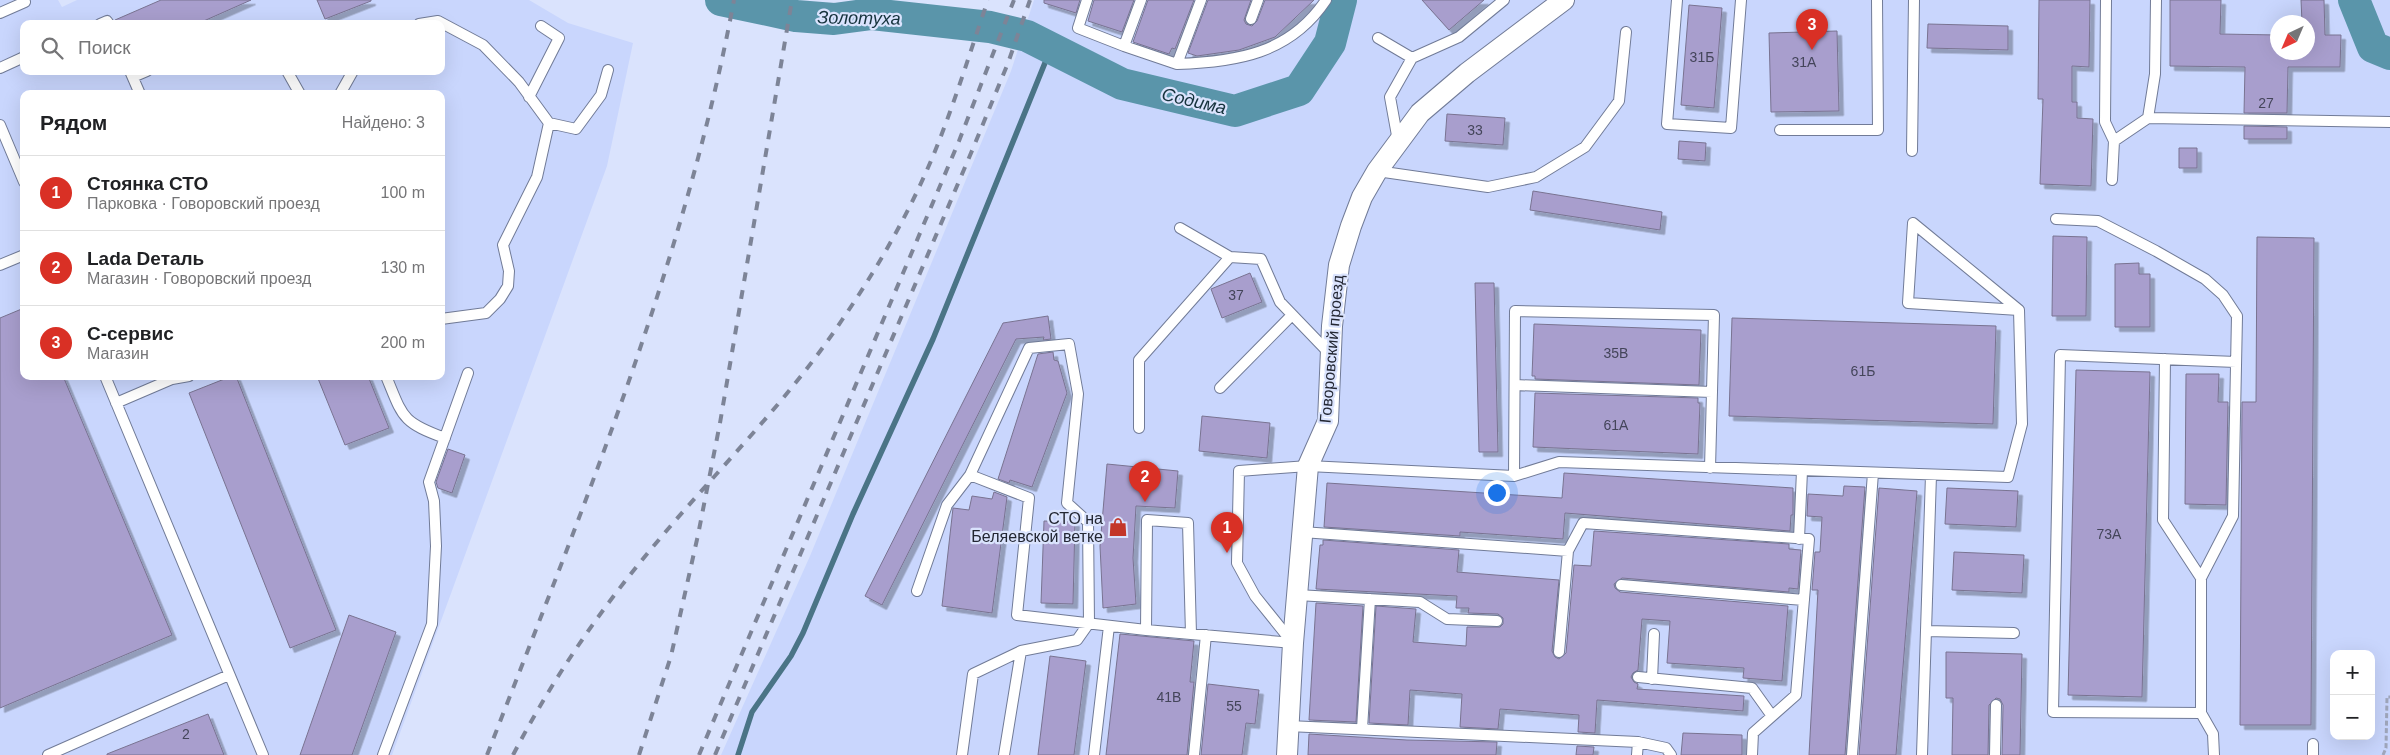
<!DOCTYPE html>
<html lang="ru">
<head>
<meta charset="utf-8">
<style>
  body { margin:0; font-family:Arial,sans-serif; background:#f2f2f2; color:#202124 }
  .controls { position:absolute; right:15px; bottom:15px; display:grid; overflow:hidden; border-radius:10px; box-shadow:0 5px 20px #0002 }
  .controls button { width:45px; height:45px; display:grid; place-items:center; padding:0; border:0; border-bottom:1px solid #e0e0e0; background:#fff; color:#202124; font:25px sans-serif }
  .compass { position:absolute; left:2270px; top:15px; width:45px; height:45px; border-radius:50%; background:#fff; box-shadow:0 5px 20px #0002; rotate:224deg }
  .you { position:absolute; left:1496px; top:492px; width:18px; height:18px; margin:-12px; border:4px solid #fff; border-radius:50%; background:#1a73e8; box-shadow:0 0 0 8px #1a73e833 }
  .badge { display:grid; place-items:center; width:32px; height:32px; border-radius:50%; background:#d93025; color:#fff; font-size:16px; font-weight:700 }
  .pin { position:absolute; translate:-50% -41px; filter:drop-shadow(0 1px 2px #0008) }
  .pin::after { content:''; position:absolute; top:26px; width:18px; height:15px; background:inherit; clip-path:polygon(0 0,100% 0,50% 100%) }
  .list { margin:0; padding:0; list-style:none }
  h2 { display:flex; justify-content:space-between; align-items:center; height:65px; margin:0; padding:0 20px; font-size:21px }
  h2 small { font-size:16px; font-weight:400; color:#757577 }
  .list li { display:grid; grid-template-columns:32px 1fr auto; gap:15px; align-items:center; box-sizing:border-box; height:75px; padding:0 20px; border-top:1px solid #e0e0e0 }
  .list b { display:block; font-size:19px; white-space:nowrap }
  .list p { margin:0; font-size:16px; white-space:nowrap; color:#757577 }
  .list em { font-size:16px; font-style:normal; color:#757577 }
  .icon { flex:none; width:28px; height:28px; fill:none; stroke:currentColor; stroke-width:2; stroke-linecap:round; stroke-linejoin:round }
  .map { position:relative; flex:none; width:2390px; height:755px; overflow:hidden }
  .search { position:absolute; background:#fff; box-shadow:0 5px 20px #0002; left:20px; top:20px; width:425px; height:55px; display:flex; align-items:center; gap:12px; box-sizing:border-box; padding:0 18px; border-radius:10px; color:#757577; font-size:19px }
  .panel { position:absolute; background:#fff; box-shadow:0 5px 20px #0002; left:20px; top:90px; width:425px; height:290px; border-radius:10px }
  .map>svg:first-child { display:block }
</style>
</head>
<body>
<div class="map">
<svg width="2390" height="755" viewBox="0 0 2390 755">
  <defs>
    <filter id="shadow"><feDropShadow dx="4.5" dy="4.5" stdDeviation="0" flood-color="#0004"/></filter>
  </defs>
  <rect width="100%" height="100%" fill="#dae3fd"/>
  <!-- built -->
  <path fill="#c9d6fd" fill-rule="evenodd" d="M0 0H58L62 7 77 0H529L568 23 633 43 607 166 392 755H0ZM24 24H441V71H24ZM24 94H441V376H24Z
    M1034 0H2390V755H721L810 556 1011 71ZM2278 22H2308V52H2278ZM2334 654H2371V736H2334Z"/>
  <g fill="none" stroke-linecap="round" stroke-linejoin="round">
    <!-- stream -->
    <path stroke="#4a7486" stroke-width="5.5" d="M738 755 752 712 791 656 803 633 853 514 933 339 1051 48"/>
    <!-- river -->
    <path stroke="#5a95aa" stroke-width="32" d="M721 0 796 16 834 19 872 14 990 27 1027 36 1122 84 1235 111 1299 90 1330 43 1341 0
      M2354 0 2373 47 2390 54"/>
  </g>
  <!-- building -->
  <path fill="#a89ecd" stroke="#797391" filter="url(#shadow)" d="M161 0H251L197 24H116L115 20Z
    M317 0H371V1L325 19Z
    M1044 0H1080L1076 13 1044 3Z
    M1094 0H1134L1122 32 1088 21Z
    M1148 0H1194L1175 49 1172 48 1169 54 1133 42Z
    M1208 0H1251L1244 20 1246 24 1252 26 1257 21 1265 0H1314L1275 37 1239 50 1197 56 1188 53Z
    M1422 0H1484L1449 30Z
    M2039 0H2090L2089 67 2072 66V102H2077V118L2093 119 2091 186 2040 184 2043 99H2038Z
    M2170 0H2221L2220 34 2278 35V52H2308V22H2302L2301 0H2324L2325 35H2341L2340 67H2288L2287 113H2244L2245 67 2170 66Z
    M1689 5 1722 8 1714 108 1681 105Z
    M1928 24 2008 26V50L1927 48Z
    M1837 31 1839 111 1771 112 1769 33Z
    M1447 114 1505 118 1503 145 1445 141Z
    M2244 126 2287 127V139H2244Z
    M1679 141 1706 143 1705 161 1678 159Z
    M2179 148H2197V168H2179Z
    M1533 191 1662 212 1660 230 1530 210Z
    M2053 236 2087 237 2086 316H2052Z
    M2257 237 2314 238 2311 725H2240L2242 402H2256Z
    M2139 263V274H2150V327H2115V264Z
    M1250 273 1262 302 1222 318 1211 289Z
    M1475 283H1494L1498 452H1479Z
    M24 308V376H63L172 635 0 708V318Z
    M1048 316 1051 339 1043 340 1044 337 1016 339 882 605 865 596 1003 323Z
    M1732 318 1996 326 1993 424 1729 416Z
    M1534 324 1701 330 1699 385 1535 379V376H1532Z
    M1053 352 1054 360 1058 361 1067 393 1032 487 1010 480 1009 483 998 479 1038 354Z
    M2076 370 2150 372 2142 697 2068 695Z
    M2186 374H2219L2218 402H2228L2226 505 2185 504Z
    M232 376H236L336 630 290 648 189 393Z
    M317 376H368L389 428 345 445Z
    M1535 393 1698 398V403H1700L1698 454 1533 447Z
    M1202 416 1270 423 1267 458 1199 451Z
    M448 449 465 455 452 493 438 488 436 482Z
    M1107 464 1178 471 1175 508 1136 506 1133 558 1136 604 1103 608 1100 546Z
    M1564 473 1793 488V515H1791L1790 531 1565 513 1563 539 1460 532V536L1324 527 1327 483 1562 498Z
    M1844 486 1865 487 1845 755H1809L1818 590H1812L1815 552H1820L1822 517 1807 516 1808 494 1843 496Z
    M1879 488 1917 491 1896 755H1859Z
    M1947 488 2018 491 2016 527 1945 524Z
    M994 492 1007 497 992 613 942 606 953 508 969 510 972 496 992 499Z
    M1044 521 1075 522 1073 604 1041 603Z
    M1594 531 1789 544V549L1801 550 1798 589 1789 588V592L1622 578 1614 584 1615 588 1620 592 1788 606 1782 681 1743 678 1744 668 1667 663 1670 621 1642 619 1638 670 1633 673 1631 677 1634 682 1638 684 1637 689 1744 696 1743 711 1597 700 1595 733 1578 732 1579 715 1500 709 1498 729 1460 727 1462 694 1410 690 1408 725 1369 723 1376 606 1416 609 1413 642 1466 646 1467 627H1500L1503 624V618L1498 614 1468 613 1469 608H1456L1457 596 1316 589 1320 545H1323V540L1459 550 1457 572 1559 580 1552 651 1555 657 1559 659 1566 653 1574 565 1591 566Z
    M1954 552 2024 555 2022 593 1952 590Z
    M1316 603 1363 606 1356 722 1309 720Z
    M349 615 396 632 352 755H300Z
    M1120 634 1194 641 1190 682H1194L1187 755H1106Z
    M1946 652 2022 654 2020 755H2002L2003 705 2000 699 1996 698 1989 705 1988 755H1952L1953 698H1946Z
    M1050 656 1086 661 1074 755H1038Z
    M1208 684 1259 690 1255 724 1246 723 1242 755H1201Z
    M208 714 224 755H107V754Z
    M1683 733 1742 735V755H1681Z
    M1309 734 1407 740 1497 742 1496 755H1308Z
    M1577 746 1594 747 1593 755H1576Z"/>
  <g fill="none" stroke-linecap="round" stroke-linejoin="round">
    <!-- service casing -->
    <g stroke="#717b97" stroke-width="12">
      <path id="service" d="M1087 0 1078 28 1124 46 1141 0
        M1677 0 1667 124 1731 128 1741 0
        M2106 0 2105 122 2114 141
        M0 13 25 2
        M1251 19 1258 0
        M100 24 107 21 109 24
        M419 24 438 21 483 45 519 82 549 123 537 177 503 245 509 271 508 286 500 299 486 313 441 319
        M1378 38 1412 58
        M1124 46 1177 64 1201 0
        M1177 64C1236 62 1290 54 1326 0
        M0 68 24 57
        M130 71 140 94
        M287 71 300 94
        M133 77 147 71
        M340 94 353 71
        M529 97 559 38 541 26
        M2148 118 2155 74 2156 0
        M549 123 576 129 601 95 608 70
        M0 125 24 182
        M1780 130H1878L1877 0
        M1398 141 1390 97 1412 58 1459 37 1504 0
        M1912 151 1914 0
        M1377 171 1488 187 1536 177 1585 147 1619 101 1626 32
        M2112 180 2114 141 2148 118 2390 122
        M2056 219 2098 221 2156 251 2205 279 2223 295 2237 316 2233 516 2201 578V713L2213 734 2214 755
        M1180 228 1230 257 1261 259 1280 302 1330 354
        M0 265 24 255
        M2165 359 2163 520 2201 578
        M105 376 263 755
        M386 376C403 417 401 422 445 438
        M1515 385 1712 392
        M1220 388 1292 315
        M116 403 172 379 189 376
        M1139 428V360L1230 257
        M1514 476 1515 311 1714 315 1710 468
        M1302 532 1568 551 1583 523 1809 539 1796 695 1753 733 1752 755
        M1799 539 1802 471
        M1621 585 1804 600
        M917 591 947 505 970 475
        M1297 595 1420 602 1447 619 1497 621
        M1926 631 2014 633
        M1191 634 1188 523 1147 520 1146 630 1293 643
        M1292 642 1255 596 1237 563 1239 471 1308 466 1514 476 1559 462 2008 477 2022 424 2019 310 1913 223 1908 303 2019 310
        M1559 652 1568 551
        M1638 677 1752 688 1772 716
        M1652 679 1654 634
        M2201 713 2053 712 2060 355 2236 362
        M1288 726 1638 742 1666 748 1671 755
        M1362 729 1370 599
        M2313 744V755
        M48 755 229 675
        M383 755 432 624 436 546 434 501 429 482 468 373
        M962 755 973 674 1021 651 1077 640 1089 623 1088 522 1067 503 1078 394 1069 344 1029 348 970 475 1029 498 1017 615 1146 630
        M1004 755 1021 651
        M1094 755 1109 626
        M1194 755 1206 635
        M1637 755 1638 742
        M1852 755 1873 473
        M1922 755 1931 475
        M1995 755 1996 705"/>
    </g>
    <!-- minor casing -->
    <g stroke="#717b97" stroke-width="22">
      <path id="minor" d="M1287 755 1293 643 1308 466 1328 421 1332 326 1339 265 1351 226 1362 197 1377 171 1420 113 1467 73 1564 0"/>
    </g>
    <!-- path -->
    <path stroke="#9fa6bb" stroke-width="3" stroke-dasharray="5 2.5" stroke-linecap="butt" d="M2383 755 2386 748 2387 697H2390"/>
    <!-- service -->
    <use href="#service" stroke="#fff" stroke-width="10"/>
    <!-- minor -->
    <use href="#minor" stroke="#fff" stroke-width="20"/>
    <!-- rail -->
    <path stroke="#7d8497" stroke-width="4" stroke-dasharray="9 9" stroke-linecap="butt" d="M487 755C583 508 685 262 734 0
      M513 755C553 678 601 608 657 542 719 468 789 400 842 320 883 260 919 196 944 128 960 86 973 43 988 0
      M639 755 671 656 698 535 720 423 792 0
      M699 755 959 141 1014 0
      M715 755 974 146 1008 63 1030 0"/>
  </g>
  <!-- icons -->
  <defs>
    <g id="shop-bare" transform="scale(1.5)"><path d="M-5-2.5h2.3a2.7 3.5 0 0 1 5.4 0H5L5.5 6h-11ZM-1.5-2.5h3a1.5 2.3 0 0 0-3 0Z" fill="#c33629" stroke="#dae3fd" stroke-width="2.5" paint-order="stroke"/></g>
  </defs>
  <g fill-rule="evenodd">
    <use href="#shop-bare" x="1118" y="527"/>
  </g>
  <g text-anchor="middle" stroke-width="4.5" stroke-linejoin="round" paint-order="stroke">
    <!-- number labels -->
    <g font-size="14" fill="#44455a">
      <text x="1702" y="62">31Б</text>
      <text x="1804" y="67">31А</text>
      <text x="2266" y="108">27</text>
      <text x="1475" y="135">33</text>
      <text x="1236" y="300">37</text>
      <text x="1616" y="358">35В</text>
      <text x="1863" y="376">61Б</text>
      <text x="1616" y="430">61А</text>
      <text x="2109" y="539">73А</text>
      <text x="1169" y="702">41В</text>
      <text x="1234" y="711">55</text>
      <text x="186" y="739">2</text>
    </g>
    <!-- street labels -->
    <g font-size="16" fill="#232733" stroke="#dae3fd">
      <text transform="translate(1331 349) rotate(-85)" y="6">Говоровский проезд</text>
    </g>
    <!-- poi labels -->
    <g font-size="16" fill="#232733" stroke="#dae3fd" text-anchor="end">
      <text x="1103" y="524">СТО на<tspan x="1103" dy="18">Беляевской ветке</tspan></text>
    </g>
    <!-- water labels -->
    <g font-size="18" font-style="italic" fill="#15323c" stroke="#dae3fd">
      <text transform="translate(859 18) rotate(1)" y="6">Золотуха</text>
      <text transform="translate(1194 101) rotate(13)" y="6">Содима</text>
    </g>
  </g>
</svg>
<div class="controls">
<button>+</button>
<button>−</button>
</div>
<svg class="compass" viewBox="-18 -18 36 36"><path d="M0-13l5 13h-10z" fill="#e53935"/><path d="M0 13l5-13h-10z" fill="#757577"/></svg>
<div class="you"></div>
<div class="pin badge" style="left:1227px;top:553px">1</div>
<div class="pin badge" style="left:1145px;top:502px">2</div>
<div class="pin badge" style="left:1812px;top:50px">3</div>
<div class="search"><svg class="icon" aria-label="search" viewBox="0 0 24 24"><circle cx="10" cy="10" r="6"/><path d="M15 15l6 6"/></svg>Поиск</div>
<section class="panel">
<h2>Рядом<small>Найдено: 3</small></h2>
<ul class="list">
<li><span class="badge">1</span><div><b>Стоянка СТО</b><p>Парковка · Говоровский проезд</p></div><em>100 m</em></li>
<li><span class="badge">2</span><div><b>Lada Dеталь</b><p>Магазин · Говоровский проезд</p></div><em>130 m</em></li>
<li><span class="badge">3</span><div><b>С-сервис</b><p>Магазин</p></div><em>200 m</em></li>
</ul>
</section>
</div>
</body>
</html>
